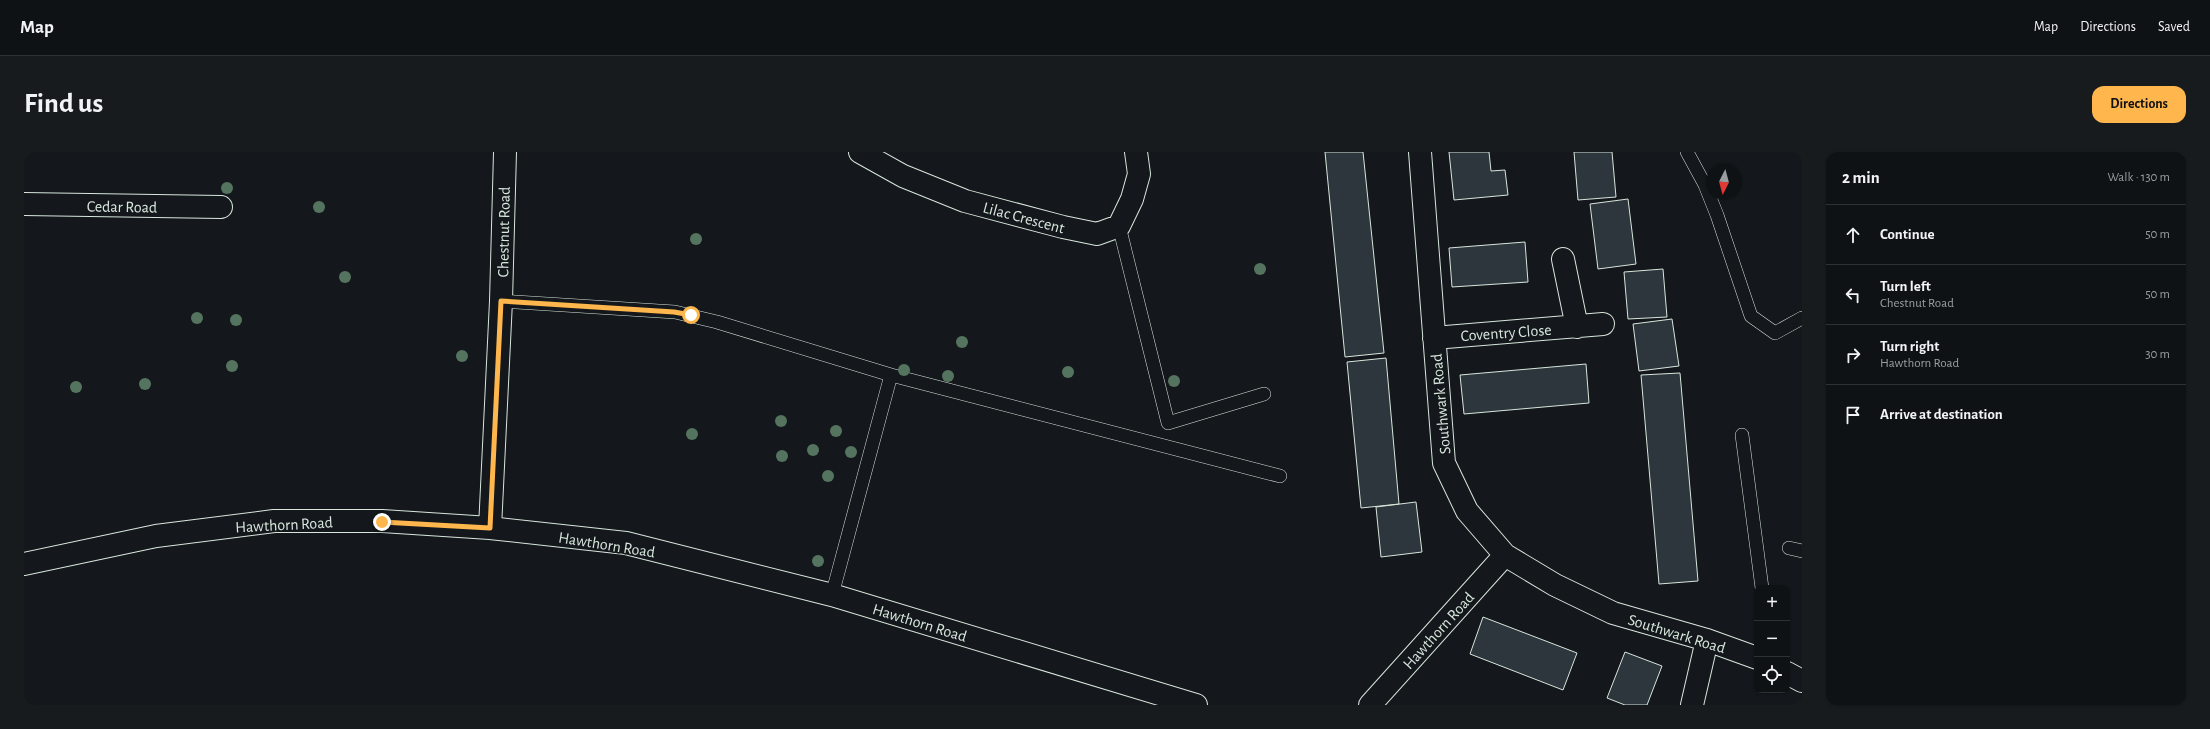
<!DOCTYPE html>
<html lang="en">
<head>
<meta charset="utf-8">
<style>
  body { margin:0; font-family:"Alegreya Sans",sans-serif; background:#181b1e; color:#f1f3f6 }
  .controls { position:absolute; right:12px; bottom:12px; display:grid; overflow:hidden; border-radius:8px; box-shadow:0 1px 3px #0004 }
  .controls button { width:36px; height:36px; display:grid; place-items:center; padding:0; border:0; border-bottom:1px solid #2f3234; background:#0f1215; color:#f1f3f6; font:20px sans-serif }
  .compass { position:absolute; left:1682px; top:12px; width:36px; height:36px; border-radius:50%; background:#0f1215; box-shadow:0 1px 3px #0004; rotate:186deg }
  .stop { position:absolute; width:12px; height:12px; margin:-9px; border:3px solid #ffb74d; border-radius:50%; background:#fff }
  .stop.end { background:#ffb74d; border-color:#fff; box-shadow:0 1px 4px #0008 }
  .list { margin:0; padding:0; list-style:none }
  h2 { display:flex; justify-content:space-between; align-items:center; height:52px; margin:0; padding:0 16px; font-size:17px }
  h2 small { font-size:13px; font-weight:400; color:#9b9ea0 }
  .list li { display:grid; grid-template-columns:26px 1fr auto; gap:12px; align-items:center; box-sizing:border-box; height:60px; padding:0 16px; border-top:1px solid #2f3234 }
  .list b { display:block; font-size:15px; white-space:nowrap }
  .list p { margin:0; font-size:13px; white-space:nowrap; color:#9b9ea0 }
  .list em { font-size:13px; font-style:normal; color:#9b9ea0 }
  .icon { flex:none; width:22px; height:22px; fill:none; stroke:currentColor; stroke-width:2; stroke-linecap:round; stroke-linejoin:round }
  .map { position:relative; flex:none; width:1778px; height:553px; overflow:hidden; border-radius:12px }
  header { display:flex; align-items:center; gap:24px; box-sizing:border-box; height:56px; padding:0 20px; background:#0f1215; border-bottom:1px solid #2f3234 }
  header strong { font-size:19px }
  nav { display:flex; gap:22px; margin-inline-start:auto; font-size:14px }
  .intro { display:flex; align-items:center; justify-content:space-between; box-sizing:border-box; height:96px; padding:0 24px }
  h1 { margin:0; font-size:28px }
  .button { padding:10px 18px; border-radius:12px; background:#ffb74d; color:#111; font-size:14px; font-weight:700 }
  main { display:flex; gap:24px; padding:0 24px }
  aside { flex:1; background:#0f1215; border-radius:12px; box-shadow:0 1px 3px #0004 }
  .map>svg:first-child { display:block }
</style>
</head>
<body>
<header>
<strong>Map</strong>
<nav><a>Map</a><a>Directions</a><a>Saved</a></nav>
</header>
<div class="intro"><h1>Find us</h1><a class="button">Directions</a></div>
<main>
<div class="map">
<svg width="1778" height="553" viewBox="0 0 1778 553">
  <rect width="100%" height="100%" fill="#14181c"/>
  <!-- building -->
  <path fill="#2c363c" stroke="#d8e6dc" d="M1301 0H1339L1360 201 1321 205Z
    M1425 0H1465L1467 19 1481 18 1484 43 1430 48Z
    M1550 0H1588L1592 45 1554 48Z
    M1604 47 1612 112 1574 117 1566 52Z
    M1501 90 1504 130 1428 135 1425 96Z
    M1639 117 1643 165 1604 167 1600 120Z
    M1648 167 1655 214 1615 219 1609 172Z
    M1362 206 1375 352 1337 356 1323 210Z
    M1562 212 1565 251 1440 262 1436 223Z
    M1656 221 1674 429 1635 432 1617 223Z
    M1392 350 1398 400 1357 405 1352 355Z
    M1459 465 1553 501 1539 538 1446 502Z
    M1601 500 1638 514 1623 553H1601L1583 546Z"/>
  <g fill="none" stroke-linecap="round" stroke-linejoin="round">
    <!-- service casing -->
    <g stroke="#d8e6dc" stroke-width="14">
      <path id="service" d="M1663 0 1681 33 1693 63 1727 164 1751 181 1778 166
        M1095 74 1144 271 1240 242
        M477 149 651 160 693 170 867 223
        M1718 283 1738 436
        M1765 396 1778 399
        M808 443 867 223 1256 324"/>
    </g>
    <!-- minor casing -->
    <g stroke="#d8e6dc" stroke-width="24">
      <path id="minor" d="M836 0 879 24 941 49 1039 75 1073 82 1095 74 1108 47 1115 22 1112 0
        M1396 0 1420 311 1443 359 1481 403 1531 433 1589 461 1683 488 1733 506
        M0 52 197 55
        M1539 107 1553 175
        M1410 186 1579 172
        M466 376 477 149 481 0
        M0 412 132 384 250 369H358L466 376 602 391 808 443 1172 553
        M1763 521 1778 529
        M1346 553 1481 403
        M1668 553 1683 488"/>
    </g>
    <!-- service -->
    <use href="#service" stroke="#14181c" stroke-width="13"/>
    <!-- minor -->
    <use href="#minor" stroke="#14181c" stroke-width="22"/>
  </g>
  <!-- trees -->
  <g fill="#55745f">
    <circle cx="203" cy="36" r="6"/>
    <circle cx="295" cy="55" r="6"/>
    <circle cx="672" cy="87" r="6"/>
    <circle cx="1236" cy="117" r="6"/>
    <circle cx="321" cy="125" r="6"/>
    <circle cx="173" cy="166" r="6"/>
    <circle cx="212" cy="168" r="6"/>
    <circle cx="938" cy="190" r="6"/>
    <circle cx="438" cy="204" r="6"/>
    <circle cx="208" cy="214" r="6"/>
    <circle cx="880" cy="218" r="6"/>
    <circle cx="1044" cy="220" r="6"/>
    <circle cx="924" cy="224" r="6"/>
    <circle cx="1150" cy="229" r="6"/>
    <circle cx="121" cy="232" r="6"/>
    <circle cx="52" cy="235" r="6"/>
    <circle cx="757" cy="269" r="6"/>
    <circle cx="812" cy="279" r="6"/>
    <circle cx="668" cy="282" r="6"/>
    <circle cx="789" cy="298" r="6"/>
    <circle cx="827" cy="300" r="6"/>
    <circle cx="758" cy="304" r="6"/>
    <circle cx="804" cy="324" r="6"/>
    <circle cx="794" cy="409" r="6"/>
  </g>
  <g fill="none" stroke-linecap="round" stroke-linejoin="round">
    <!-- route -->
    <path stroke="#ffb74d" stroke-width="5" d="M358 370 466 376 477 149 650 160 667 163"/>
  </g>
  <g text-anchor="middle" stroke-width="3" stroke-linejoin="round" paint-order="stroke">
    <!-- street labels -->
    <g font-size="16" fill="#d8e6dc" stroke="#14181c">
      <text transform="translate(98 54) rotate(1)" y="6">Cedar Road</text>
      <text transform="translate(1000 65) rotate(15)" y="6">Lilac Crescent</text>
      <text transform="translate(479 80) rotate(-89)" y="6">Chestnut Road</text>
      <text transform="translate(1482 180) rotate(-4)" y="6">Coventry Close</text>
      <text transform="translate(1416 252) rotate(-95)" y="6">Southwark Road</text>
      <text transform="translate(260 372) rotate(-3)" y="6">Hawthorn Road</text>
      <text transform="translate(583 392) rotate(9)" y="6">Hawthorn Road</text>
      <text transform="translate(896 470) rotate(17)" y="6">Hawthorn Road</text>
      <text transform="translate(1414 478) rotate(-48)" y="6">Hawthorn Road</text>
      <text transform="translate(1653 481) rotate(17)" y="6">Southwark Road</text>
    </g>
  </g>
</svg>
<div class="controls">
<button>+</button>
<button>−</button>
<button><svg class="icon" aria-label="locate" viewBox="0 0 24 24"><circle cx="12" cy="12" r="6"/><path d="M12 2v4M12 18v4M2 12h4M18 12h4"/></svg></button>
</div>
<svg class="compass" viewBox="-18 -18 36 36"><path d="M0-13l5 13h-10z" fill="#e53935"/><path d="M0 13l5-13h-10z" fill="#9b9ea0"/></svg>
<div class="stop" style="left:667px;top:163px"></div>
<div class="stop end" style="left:358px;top:370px"></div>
</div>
<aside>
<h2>2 min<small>Walk · 130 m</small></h2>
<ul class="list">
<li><svg class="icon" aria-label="ahead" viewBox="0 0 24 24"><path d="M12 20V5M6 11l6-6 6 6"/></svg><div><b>Continue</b></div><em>50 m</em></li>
<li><svg class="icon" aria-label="left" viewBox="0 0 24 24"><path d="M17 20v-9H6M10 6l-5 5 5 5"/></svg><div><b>Turn left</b><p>Chestnut Road</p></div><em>50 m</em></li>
<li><svg class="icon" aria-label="right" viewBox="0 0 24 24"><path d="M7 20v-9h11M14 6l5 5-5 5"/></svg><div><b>Turn right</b><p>Hawthorn Road</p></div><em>30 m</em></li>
<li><svg class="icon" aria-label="arrive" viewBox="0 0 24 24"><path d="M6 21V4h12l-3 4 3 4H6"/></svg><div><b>Arrive at destination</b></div></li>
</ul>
</aside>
</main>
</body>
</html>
